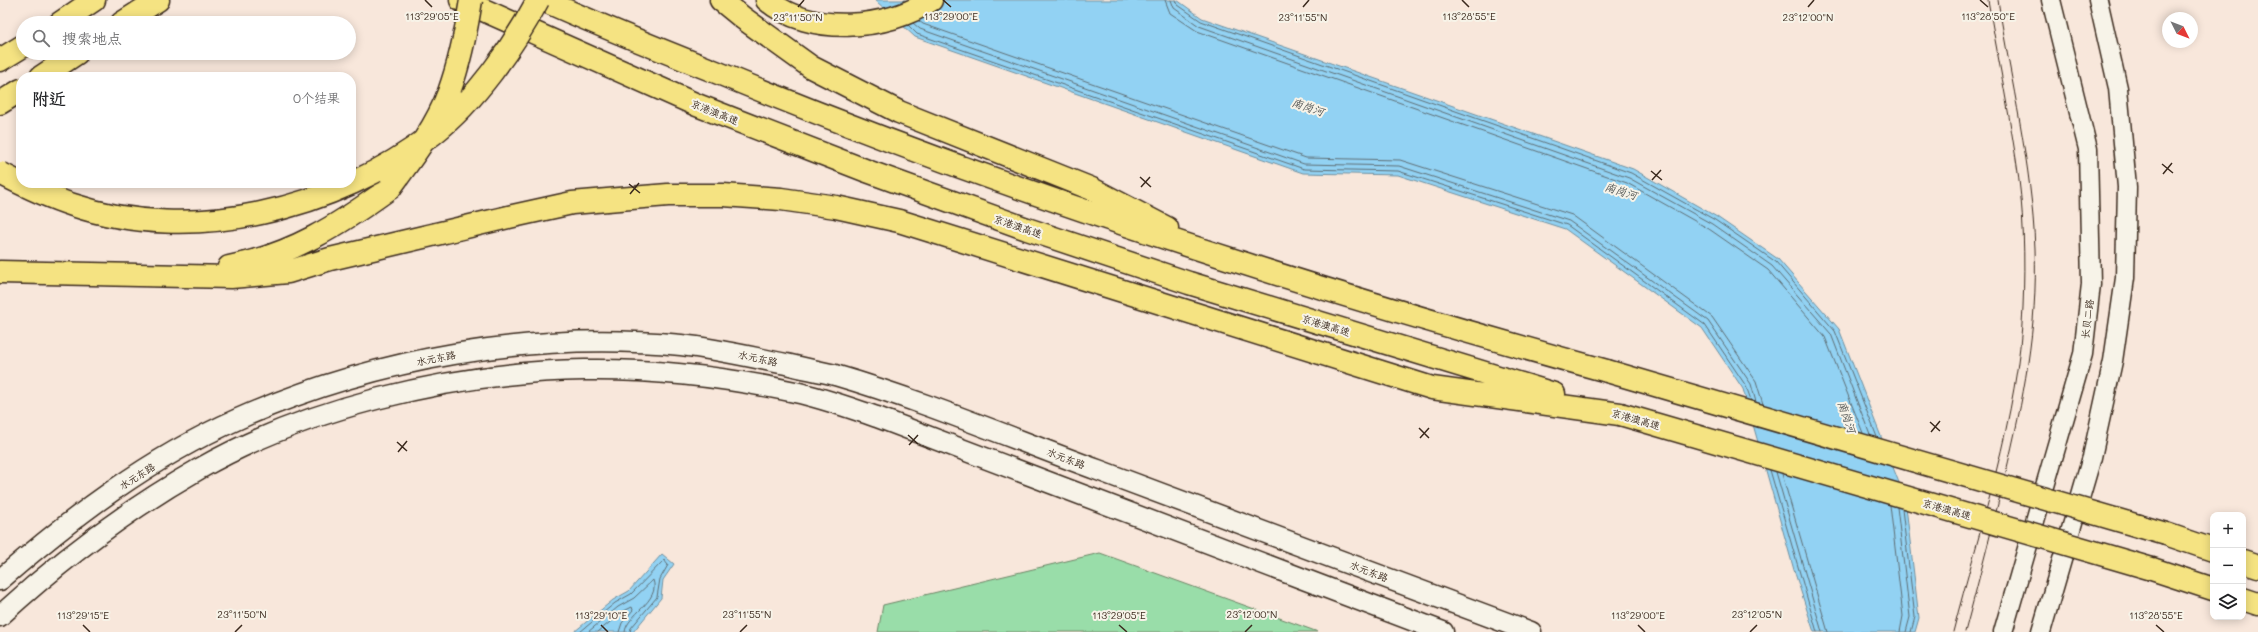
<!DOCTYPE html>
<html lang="zh">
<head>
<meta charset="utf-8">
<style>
  body { margin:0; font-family:Mali,"LXGW WenKai TC",sans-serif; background:#f6f6f6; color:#202124 }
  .controls { position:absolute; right:12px; bottom:12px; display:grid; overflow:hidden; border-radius:8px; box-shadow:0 2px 10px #0003 }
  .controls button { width:36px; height:36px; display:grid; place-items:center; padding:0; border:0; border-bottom:1px solid #e0e0e0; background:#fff; color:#202124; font:20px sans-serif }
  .compass { position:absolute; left:2162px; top:12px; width:36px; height:36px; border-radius:50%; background:#fff; box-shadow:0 2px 10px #0003; rotate:132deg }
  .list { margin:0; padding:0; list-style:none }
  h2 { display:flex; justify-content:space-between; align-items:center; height:52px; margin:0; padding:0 16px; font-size:17px }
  h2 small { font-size:13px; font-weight:400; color:#757577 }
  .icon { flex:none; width:22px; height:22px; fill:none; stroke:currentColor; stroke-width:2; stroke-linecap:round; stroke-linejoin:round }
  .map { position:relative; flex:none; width:2258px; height:632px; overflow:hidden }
  .search { position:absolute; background:#fff; box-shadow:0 2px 10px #0003; left:16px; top:16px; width:340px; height:44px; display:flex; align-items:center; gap:10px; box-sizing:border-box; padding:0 14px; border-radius:22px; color:#757577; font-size:15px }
  .panel { position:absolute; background:#fff; box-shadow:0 2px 10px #0003; left:16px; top:72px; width:340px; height:116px; border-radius:16px }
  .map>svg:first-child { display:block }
</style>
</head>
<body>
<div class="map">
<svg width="2258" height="632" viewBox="0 0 2258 632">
  <rect width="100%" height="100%" fill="#f8e7db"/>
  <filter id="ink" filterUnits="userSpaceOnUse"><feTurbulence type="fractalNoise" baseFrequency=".025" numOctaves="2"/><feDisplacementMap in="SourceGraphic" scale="8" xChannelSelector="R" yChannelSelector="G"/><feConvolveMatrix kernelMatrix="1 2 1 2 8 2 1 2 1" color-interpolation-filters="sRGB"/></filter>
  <g filter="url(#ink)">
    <!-- green -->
    <path fill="#99dda9" stroke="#6a8464" d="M1100 553 1318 632H878L883 605Z"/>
    <!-- water -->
    <path fill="#92d2f3" stroke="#6f8f9e" d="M875 0H1177L1202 18 1633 169 1717 217 1778 259 1839 329 1905 498 1919 618 1915 632H1814L1794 570 1743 389 1702 328 1565 229 1398 175 1303 173 915 37Z
      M662 554 674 564 663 580 661 598 633 632H574L613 600 629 591Z"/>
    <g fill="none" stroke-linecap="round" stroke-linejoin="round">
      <!-- shore -->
      <path stroke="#5e6d73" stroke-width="1" d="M1165 0 1170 13 1197 31 1627 183 1709 229 1768 270 1825 337 1863 433
        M1171 0 1174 8 1199 26 1629 178 1712 224 1772 266 1831 334 1870 435
        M1176 0 1178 5 1201 21 1631 173 1715 220 1776 262 1835 331 1877 437
        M919 21 923 24 1306 158 1400 160 1572 215 1712 317 1756 381 1763 404
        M913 23 920 29 1304 164 1399 166 1569 221 1708 321 1751 384 1756 402
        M908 25 917 34 1304 169 1398 171 1567 225 1705 325 1746 386 1751 400
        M1770 470 1817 632
        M1776 472 1822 632
        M1782 474 1828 632
        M1890 505 1903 616 1900 632
        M1897 507 1910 617 1906 632
        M1902 509 1915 617 1911 632
        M580 632 615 603 631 594 664 560 668 565 660 579 657 597 631 628 630 632
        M588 632 618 607 634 598 653 580C661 601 626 615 625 632
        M598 632 622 612 632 607 633 610 622 623 619 632"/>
      <!-- tertiary casing -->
      <g stroke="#3b2a1e" stroke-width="21">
        <path id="tertiary" d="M2003 632 2083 354 2091 284 2088 149 2051 0
          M2041 632 2092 457 2113 361 2125 278 2127 187 2118 88 2098 0"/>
      </g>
      <!-- secondary casing -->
      <g stroke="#3b2a1e" stroke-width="23">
        <path id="secondary" d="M0 580C72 517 150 458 238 419 375 358 531 331 681 345 717 349 751 357 786 364 802 368 819 371 835 375 924 401 1011 438 1098 470 1243 524 1387 578 1531 632
          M0 616C61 560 127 510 199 469 253 438 315 415 376 399 518 362 651 361 795 392 823 398 850 408 877 417L1443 632"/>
      </g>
      <!-- motorway casing -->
      <g stroke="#3b2a1e" stroke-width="25">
        <path id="motorway" d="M461 0 697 105 867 171 1027 229 1189 283 1554 394
          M543 0C600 26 658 49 716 72 1006 192 1305 288 1607 371
          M721 0 743 18 811 67 899 112 1092 189 1167 228
          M767 0C809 36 888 30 931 0
          M60 23 94 0
          M122 23 158 0
          M0 60 23 46
          M41 77 77 53
          M0 103 21 90
          M229 267C292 255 339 225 390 188
          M0 272 231 277 288 272 330 259 513 216 572 203 619 199 668 195H723L781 199 836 207 899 221 1432 388 1620 414
          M2166 534 2213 550
          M2243 561 2258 566
          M2152 569 2213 589
          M2243 599 2258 604"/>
      </g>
      <!-- tertiary -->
      <use href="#tertiary" stroke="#f7f3e8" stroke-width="18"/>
      <!-- secondary -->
      <use href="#secondary" stroke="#f7f3e8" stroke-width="20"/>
      <!-- motorway -->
      <use href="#motorway" stroke="#f5e382" stroke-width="22"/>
      <!-- tram -->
      <path stroke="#3b2a1e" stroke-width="1" d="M1953 632C1979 530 2019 413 2023 307 2025 259 2024 207 2016 159 2008 106 1997 53 1988 0
        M1965 632C1979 580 1992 528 2005 476 2023 401 2038 326 2035 249 2032 166 2011 82 1998 0"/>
      <!-- motorway-bridge casing -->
      <g stroke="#3b2a1e" stroke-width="25" stroke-linecap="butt">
        <path id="motorway-bridge" d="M0 173C23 185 48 197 73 205 191 245 336 210 433 134 475 101 513 47 538 0
          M390 188C412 158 436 127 449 92 460 62 466 32 471 0
          M1607 371 2166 534
          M1620 414 2152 569"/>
      </g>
      <!-- motorway-bridge -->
      <use href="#motorway-bridge" stroke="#f5e382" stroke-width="22"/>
    </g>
  </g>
  <!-- ticks -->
  <path fill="none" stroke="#3b2a1e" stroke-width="1.5" d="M425 0 432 7M943 0 951 7M1462 0 1469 7M1980 0 1988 7M798 7 804 0M1303 7 1309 0M1808 7 1814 0M2162 164 2173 173M1651 171 1662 180M2163 174 2172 163M1140 177 1151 187M1652 180 1661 170M629 184 640 193M1141 187 1150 177M630 194 639 183M1930 422 1940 431M1419 428 1429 438M1931 432 1940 421M908 435 918 444M1420 438 1429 428M397 442 407 451M909 445 918 435M398 452 407 441M83 625 90 632M601 625 608 632M1119 625 1127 632M1638 625 1645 632M2156 625 2164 632M235 632 242 625M740 632 747 625M1245 632 1252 625M1750 632 1757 625"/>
  <g text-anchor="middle" stroke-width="4" stroke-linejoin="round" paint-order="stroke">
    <!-- street labels -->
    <g font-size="10" fill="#3b2a1e" stroke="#f7f3e8">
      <text transform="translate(715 112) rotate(22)" y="4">京港澳高速</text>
      <text transform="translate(1018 226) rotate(19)" y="4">京港澳高速</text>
      <text transform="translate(2087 319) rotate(-83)" y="4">长贝二路</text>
      <text transform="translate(1326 325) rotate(17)" y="4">京港澳高速</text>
      <text transform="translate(436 358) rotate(-11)" y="4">水元东路</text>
      <text transform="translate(758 358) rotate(12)" y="4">水元东路</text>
      <text transform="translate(1636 419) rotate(16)" y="4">京港澳高速</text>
      <text transform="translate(1066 458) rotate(21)" y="4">水元东路</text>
      <text transform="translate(137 476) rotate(-32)" y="4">水元东路</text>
      <text transform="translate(1947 509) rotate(16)" y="4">京港澳高速</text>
      <text transform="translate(1369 571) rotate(21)" y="4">水元东路</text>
    </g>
    <!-- water labels -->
    <g font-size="11" font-style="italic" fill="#515453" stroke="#f7f3e8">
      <text transform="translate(1308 107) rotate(19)" y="4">南岗河</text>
      <text transform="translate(1621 191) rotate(17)" y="4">南岗河</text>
      <text transform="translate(1847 417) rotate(71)" y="4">南岗河</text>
    </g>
  </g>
  <g font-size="10" text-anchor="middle" fill="#3b2a1e" stroke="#f7f3e8" stroke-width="4" stroke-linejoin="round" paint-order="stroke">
    <text x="432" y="20">113°29'05"E</text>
    <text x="951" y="20">113°29'00"E</text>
    <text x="1469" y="20">113°28'55"E</text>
    <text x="1988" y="20">113°28'50"E</text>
    <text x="798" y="21">23°11'50"N</text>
    <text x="1303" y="21">23°11'55"N</text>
    <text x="1808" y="21">23°12'00"N</text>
    <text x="242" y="618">23°11'50"N</text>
    <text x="747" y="618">23°11'55"N</text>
    <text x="1252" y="618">23°12'00"N</text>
    <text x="1757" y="618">23°12'05"N</text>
    <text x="83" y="619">113°29'15"E</text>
    <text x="601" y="619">113°29'10"E</text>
    <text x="1119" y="619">113°29'05"E</text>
    <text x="1638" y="619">113°29'00"E</text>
    <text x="2156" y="619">113°28'55"E</text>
  </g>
</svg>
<div class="controls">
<button>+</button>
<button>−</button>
<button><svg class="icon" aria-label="layers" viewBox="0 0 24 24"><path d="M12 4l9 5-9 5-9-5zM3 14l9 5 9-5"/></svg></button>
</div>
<svg class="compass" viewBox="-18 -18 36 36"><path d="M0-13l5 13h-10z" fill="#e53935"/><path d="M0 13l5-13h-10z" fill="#757577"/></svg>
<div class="search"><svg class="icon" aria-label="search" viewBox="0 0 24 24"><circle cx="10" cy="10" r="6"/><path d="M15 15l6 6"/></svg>搜索地点</div>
<section class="panel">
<h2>附近<small>0个结果</small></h2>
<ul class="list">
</ul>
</section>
</div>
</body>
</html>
